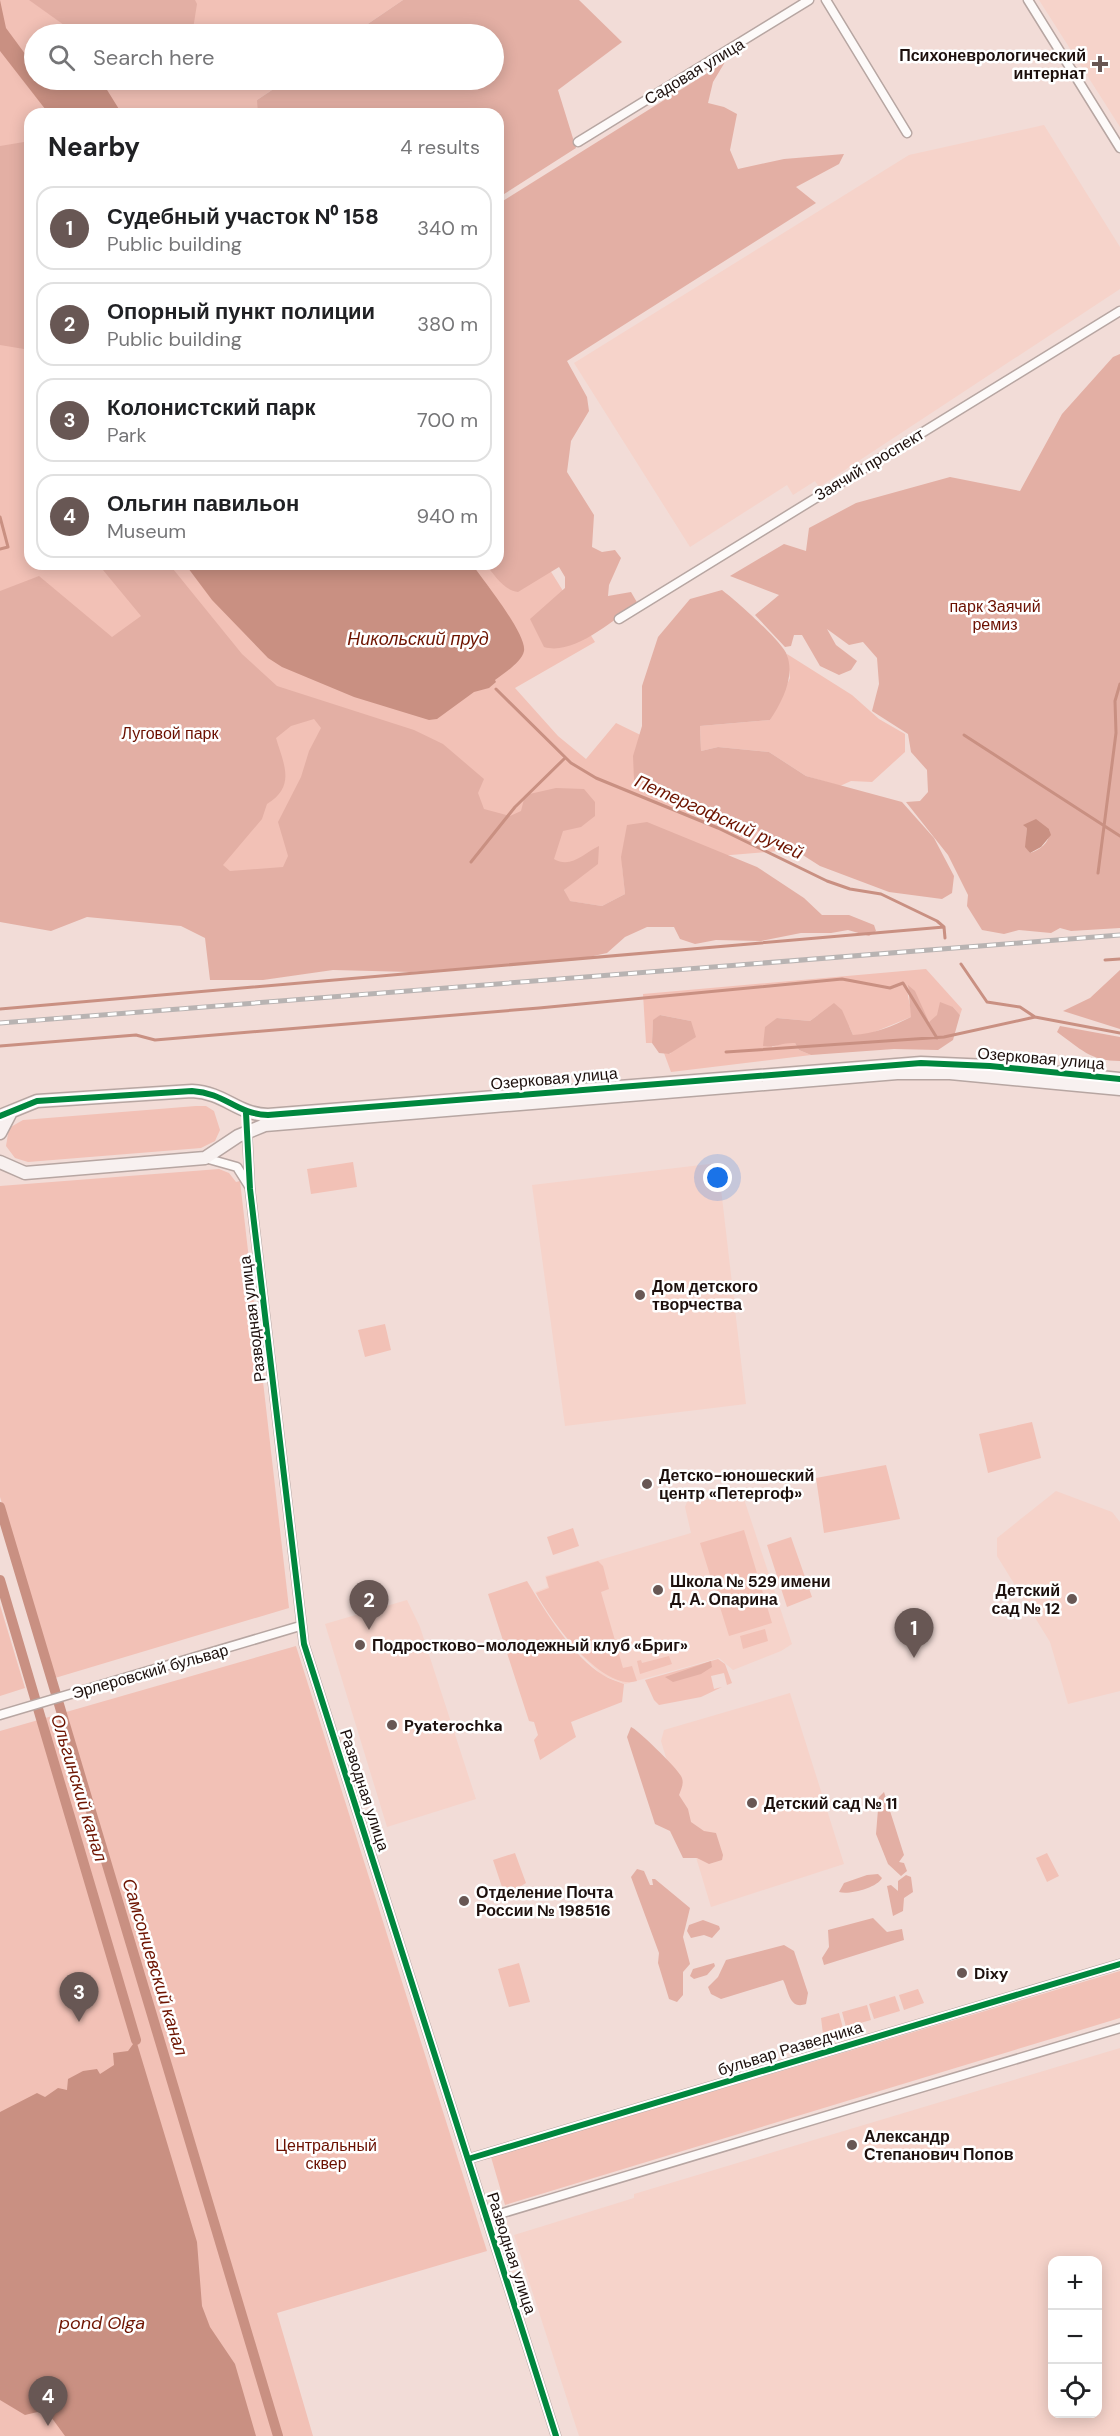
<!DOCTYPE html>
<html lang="en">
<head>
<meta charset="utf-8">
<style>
  body { margin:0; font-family:"DM Sans",sans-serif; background:#f6f6f6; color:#202124 }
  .controls { position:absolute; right:18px; bottom:18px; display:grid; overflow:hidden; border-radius:12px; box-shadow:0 3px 15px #0003 }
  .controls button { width:54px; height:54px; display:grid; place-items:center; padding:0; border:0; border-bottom:2px solid #e0e0e0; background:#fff; color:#202124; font:30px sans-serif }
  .you { position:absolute; left:718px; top:1178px; width:21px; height:21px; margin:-15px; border:4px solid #fff; border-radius:50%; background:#1a73e8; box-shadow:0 0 0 9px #1a73e833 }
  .badge { display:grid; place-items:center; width:39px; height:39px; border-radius:50%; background:#685754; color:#fff; font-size:20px; font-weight:700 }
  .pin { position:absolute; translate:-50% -50px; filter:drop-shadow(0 2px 3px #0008) }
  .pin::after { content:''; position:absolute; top:32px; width:21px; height:18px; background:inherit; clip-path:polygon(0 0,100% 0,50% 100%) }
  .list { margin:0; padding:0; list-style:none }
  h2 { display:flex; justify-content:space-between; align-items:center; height:78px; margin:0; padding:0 24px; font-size:26px }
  h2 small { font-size:20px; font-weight:400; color:#757577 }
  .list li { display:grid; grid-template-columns:39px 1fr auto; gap:18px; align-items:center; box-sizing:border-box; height:84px; margin:0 12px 12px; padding:0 12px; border:2px solid #e0e0e0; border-radius:18px }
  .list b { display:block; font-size:22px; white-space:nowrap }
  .list p { margin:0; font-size:20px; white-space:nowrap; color:#757577 }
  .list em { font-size:20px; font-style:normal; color:#757577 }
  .icon { flex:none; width:33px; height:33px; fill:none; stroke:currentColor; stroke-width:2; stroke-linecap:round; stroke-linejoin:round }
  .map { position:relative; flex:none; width:1120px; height:2436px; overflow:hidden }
  .search { position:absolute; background:#fff; box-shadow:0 3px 15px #0003; left:24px; top:24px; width:480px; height:66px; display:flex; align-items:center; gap:15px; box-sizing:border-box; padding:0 21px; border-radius:33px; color:#757577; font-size:22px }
  .panel { position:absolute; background:#fff; box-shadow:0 3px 15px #0003; left:24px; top:108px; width:480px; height:462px; border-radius:18px }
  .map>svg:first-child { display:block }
</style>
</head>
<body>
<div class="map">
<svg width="1120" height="2436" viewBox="0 0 1120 2436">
  <rect width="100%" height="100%" fill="#f2dcd7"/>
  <!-- built -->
  <path fill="#f6d3ca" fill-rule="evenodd" d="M1039 0H1120V127Z
    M1044 125 1120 247V289L819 487 815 481 793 495 787 485 690 547 574 363 909 155Z
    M718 1163 746 1404 565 1426 532 1185Z
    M1056 1491 1112 1512 1120 1522V1691L1068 1704 1050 1642 997 1556V1538Z
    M743 1496 792 1644 781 1651 733 1670 719 1658 625 1684 602 1675 578 1652 535 1592 548 1587 545 1576 691 1533 685 1507 687 1502Z
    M407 1600 420 1627 476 1799 387 1827 325 1624Z
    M790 1693 844 1864 711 1907 661 1741 664 1730Z
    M1120 2048V2436H579L514 2235 634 2198V2194ZM1052 2260H1098V2414H1052Z"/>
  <!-- green -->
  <path fill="#f2c1b6" d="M0 0H403L353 34H34V80H287L257 100 264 114H30V564H498V487L595 642 515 688 558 736 586 759 616 723 864 844 622 864 625 894 602 906 569 901 564 890 577 879 0 917Z
    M787 654 852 695 879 719 905 734V752L872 782 851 781 840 786 806 776 769 752 718 747 701 751 700 726 770 720 790 678Z
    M926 969 962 1009 960 1015 953 1007 929 1022 908 986C906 997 912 1005 911 1017L867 1035H853L849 1026 818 1015 810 1021 777 1018 772 1047 786 1042 795 1043 799 1050 811 1055 671 1072 664 1053 670 1054 691 1021 660 1015 653 1021 652 1043H646L643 994Z
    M196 1106H206L214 1111 220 1130 215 1141 201 1148 28 1162 15 1158 6 1146 9 1128 23 1120Z
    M353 1162 357 1187 311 1194 307 1169Z
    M219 1169 229 1173 236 1182 240 1181 289 1608 55 1678 0 1497V1186Z
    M385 1324 391 1350 365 1357 358 1330Z
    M1032 1422 1041 1458 988 1473 979 1434Z
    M886 1465 900 1519 824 1533 816 1478Z
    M573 1528 579 1546 553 1555 547 1537Z
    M744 1530 772 1623 729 1636 700 1543Z
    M791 1537 812 1597 787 1607 767 1545Z
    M598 1561 603 1566 609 1589 601 1592 623 1668 632 1666 637 1681C602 1692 550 1620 536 1593L549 1588 546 1577Z
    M527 1581C545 1611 573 1657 603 1675 609 1679 617 1681 624 1684L622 1702 571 1722 576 1737 540 1760 534 1740 538 1735 534 1722 529 1721 488 1594Z
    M0 1605 25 1688 0 1696Z
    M765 1629 768 1641 743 1649 740 1636Z
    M296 1646 487 2251 277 2313 313 2436H0V1731Z
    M669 1656 672 1664 640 1674 637 1661 641 1660 642 1663Z
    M718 1659 725 1664 732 1683 727 1685 724 1673 711 1676 714 1689 722 1687 701 1697 659 1705 654 1700 645 1680Z
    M515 1853 526 1883 505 1896 493 1860Z
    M1047 1853 1059 1876 1047 1882 1036 1858Z
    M519 1963 530 2002 509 2007 498 1969Z
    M1120 1971V2018L505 2205 491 2157Z
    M918 1989 924 2003 904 2010 899 1995Z
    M895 1996 900 2011 874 2019 869 2004Z
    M867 2005 871 2020 846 2027 842 2012Z
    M839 2013 843 2028 823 2034 821 2018Z"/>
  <!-- forest -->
  <path fill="#e3afa4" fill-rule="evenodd" d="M29 0H195L197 4 193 29 188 34H103L97 30 64 25Z
    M403 0H579L622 42 558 90 576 148 498 198V114H258L257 100 287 80H494V34H353Z
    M725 62 713 82 708 103 724 107 737 114 730 150 738 169 784 159 844 154 839 164 796 187 816 203 567 361 587 397 589 411 571 441 567 472 594 515 592 547 602 552 615 550 621 558 609 585 608 596 631 592 638 604C612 620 574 656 544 647L530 619 565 588V577L559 567 518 592C503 590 495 575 485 564H498V204Z
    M30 141V350L0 345V146Z
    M1120 354V928L1071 931 1060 928 1051 933 1019 930 1004 934 982 930 967 906 968 895 948 855 906 802 920 801 928 792 927 770 911 752 908 734 872 711 879 684 877 658 863 642 849 645 827 629 836 645 857 661 851 670 839 675 820 666 802 635H794L791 646 785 647 755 615 779 595 730 576 784 544 806 551 809 528 856 503 950 477 1020 491 1062 414 1113 357ZM1027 828 1049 829C1052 840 1041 850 1030 853L1026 847Z
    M98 564H169L242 654 277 686 414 730 443 744 484 779 478 793 484 809 510 816 521 811 525 795 556 788 584 789 595 802V816L581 827 563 831 554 859C571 869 584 853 599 846L598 864 564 890 570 901 602 906 625 894 621 857 627 825 647 822 757 867 804 898 822 915H849L874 925 876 931 869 936 848 930 831 933H801L761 941 716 940 695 944 680 939 674 927H647L625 937 607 953 575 960 411 972 333 970 263 980H210L205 938 181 926 87 917 51 931 0 922V591L39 576 112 637 141 616ZM314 719 321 728 309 751 301 777 278 822 288 856 283 867 230 871 223 865 262 819 267 804C296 786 284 765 276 738L291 726Z
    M722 590C735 600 782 641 787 655 795 677 782 702 770 720L700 726 701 751 718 747 769 752 806 776 902 802 934 838 954 876 952 893 942 899 889 892 820 866 776 838 634 780 633 756 642 726V686L658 637 690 599Z
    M1120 970V1029L1063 1011 1090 998Z
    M908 985 915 991 929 1022 937 1015 940 1002 953 1007 960 1015 953 1040 938 1050 894 1049 811 1055 799 1050 795 1043C783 1042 775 1048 763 1046L765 1027 777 1018 810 1021 834 1003 842 1010 853 1035C874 1034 893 1026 911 1017Z
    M660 1015 691 1021 696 1037 669 1054 659 1053 652 1043 653 1020Z
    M1060 1026 1120 1037V1061C1090 1061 1081 1049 1057 1032Z
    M711 1661 712 1667 701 1674 673 1682 665 1677Z
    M631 1727C636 1728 677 1768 681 1776 685 1783 681 1789 679 1795L688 1809 691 1822 704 1831 716 1833 723 1855 722 1860 709 1864 697 1858H683L670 1831 655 1824 627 1737Z
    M884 1792 904 1855 899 1862 904 1863 907 1871 901 1876 888 1864 876 1834 879 1797Z
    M637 1869 644 1871 650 1885H653L652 1879H655L690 1908 683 1937 690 1964 683 1972V1995L677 2002 669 1999 658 1963 659 1953 631 1877Z
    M878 1874 882 1878C877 1888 849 1895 839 1892L844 1883 867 1875Z
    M906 1875 911 1877 913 1892 904 1898 903 1911 893 1916 887 1886 891 1885 898 1891V1881Z
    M873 1918 887 1932 902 1929 904 1940 824 1965 822 1958 829 1947 828 1930Z
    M703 1920 719 1926 720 1929 712 1938 704 1935 691 1938 687 1931 689 1925Z
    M784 1945 794 1951 808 1993 806 2004C789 2010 789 1991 783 1980L721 1999 711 1994 708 1987 718 1977 726 1960Z
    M714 1963 715 1966 707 1975 694 1979 690 1976 693 1969Z"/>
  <!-- water -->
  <path fill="#c99082" d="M0 0 6 28 34 66V80H95L104 85 122 114H49L0 51Z
    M185 564H472C483 580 527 634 524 651 522 662 503 674 495 680L496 682 489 688 474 692 437 719 429 720 354 697 282 667 268 658 212 600Z
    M1036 819 1049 829 1051 835 1041 847 1030 853 1025 847 1027 828 1023 825Z
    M136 2040 197 2242 202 2306 210 2327 235 2364 256 2436H65L46 2410 25 2415 0 2400V2112L37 2093 45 2097 58 2088 67 2090 68 2079 83 2071 97 2069 100 2074 114 2065 113 2053 128 2051Z"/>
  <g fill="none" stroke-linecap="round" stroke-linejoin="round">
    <!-- stream -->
    <path stroke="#c99082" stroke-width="3" d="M0 517 8 547 0 549
      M496 689 571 763 596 778 718 828 827 881 850 889 881 894 937 921 944 927 945 938
      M964 735 1120 836
      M471 862 515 807 565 758
      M1098 873 1116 733 1115 701 1120 684
      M1105 960 1120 959
      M961 964 987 1002 1020 1007 1035 1017 1120 1033
      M0 1009 944 927
      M0 1046 136 1035 155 1040 539 1008 842 979 890 988 903 983 937 1038
      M726 1052 944 1037 1035 1017"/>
    <!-- canal -->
    <path stroke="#c99082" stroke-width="10" d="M0 1507 278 2436
      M0 1580 136 2040"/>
    <!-- street casing -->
    <g stroke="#b7a6a2" stroke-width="11">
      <path id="street" d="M826 0 907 133
        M1028 0 1120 148
        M578 142 809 0
        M619 619 1120 311
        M247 1131 250 1189 304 1644 556 2436
        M205 1158 237 1167 249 1186
        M0 1715 300 1626
        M468 2159 1120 1964
        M486 2218 1120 2028"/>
    </g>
    <!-- secondary casing -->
    <g stroke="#b7a6a2" stroke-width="15">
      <path id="secondary" d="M0 1116 37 1101 192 1091C226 1093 236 1114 268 1115L921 1063 990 1066 1120 1079
        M0 1133 11 1112
        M0 1162 25 1173 205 1158 238 1136 265 1125 897 1073H950L1120 1089"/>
    </g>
    <!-- street -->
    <use href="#street" stroke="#fdfaf9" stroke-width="8"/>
    <!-- secondary -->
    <use href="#secondary" stroke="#f8f1f0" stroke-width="12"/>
    <!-- rail casing -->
    <g stroke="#b8b3b2" stroke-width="5">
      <path id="rail" d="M0 1023 1120 935"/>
    </g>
    <!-- rail -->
    <use href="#rail" stroke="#fff" stroke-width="3" stroke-dasharray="9" stroke-linecap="butt"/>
    <!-- cycleway casing -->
    <g stroke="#fff" stroke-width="10">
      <path id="cycleway" d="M246 1113 250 1189 304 1644 556 2436
        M0 1116 37 1101 192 1091C226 1093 236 1114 268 1115L921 1063 990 1066 1120 1079
        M468 2159 1120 1964"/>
    </g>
    <!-- cycleway -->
    <use href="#cycleway" stroke="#00873e" stroke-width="6"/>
  </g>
  <!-- markers -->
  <g fill="#685754" stroke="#fff" stroke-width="2">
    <path d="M1097 55h6v6h6v6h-6v6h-6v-6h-6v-6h6z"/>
    <circle cx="640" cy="1295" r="6"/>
    <circle cx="647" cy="1484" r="6"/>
    <circle cx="658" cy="1590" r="6"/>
    <circle cx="1072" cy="1599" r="6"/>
    <circle cx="360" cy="1645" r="6"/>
    <circle cx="392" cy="1725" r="6"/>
    <circle cx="752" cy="1803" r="6"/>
    <circle cx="464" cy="1901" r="6"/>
    <circle cx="962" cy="1973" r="6"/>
    <circle cx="852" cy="2145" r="6"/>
  </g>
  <g text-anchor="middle" stroke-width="5" stroke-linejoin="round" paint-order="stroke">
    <!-- poi labels -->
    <g font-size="16" font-weight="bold" fill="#1d100d" stroke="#fff" text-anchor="start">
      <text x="1086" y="61" text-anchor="end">Психоневрологический<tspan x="1086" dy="18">интернат</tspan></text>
      <text x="652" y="1292">Дом детского<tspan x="652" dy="18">творчества</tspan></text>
      <text x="659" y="1481">Детско-юношеский<tspan x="659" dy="18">центр «Петергоф»</tspan></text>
      <text x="670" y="1587">Школа № 529 имени<tspan x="670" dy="18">Д. А. Опарина</tspan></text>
      <text x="1060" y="1596" text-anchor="end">Детский<tspan x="1060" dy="18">сад № 12</tspan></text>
      <text x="372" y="1651">Подростково-молодежный клуб «Бриг»</text>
      <text x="404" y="1731">Pyaterochka</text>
      <text x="764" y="1809">Детский сад № 11</text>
      <text x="476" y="1898">Отделение Почта<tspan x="476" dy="18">России № 198516</tspan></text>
      <text x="974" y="1979">Dixy</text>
      <text x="864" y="2142">Александр<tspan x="864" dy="18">Степанович Попов</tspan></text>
    </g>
    <!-- street labels -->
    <g font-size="16" fill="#1d100d" stroke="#fff">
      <text transform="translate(694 71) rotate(-31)" y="6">Садовая улица</text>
      <text transform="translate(869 464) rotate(-31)" y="6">Заячий проспект</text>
      <text transform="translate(1041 1058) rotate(5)" y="6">Озерковая улица</text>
      <text transform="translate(554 1078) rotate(-5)" y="6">Озерковая улица</text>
      <text transform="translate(252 1319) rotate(-97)" y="6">Разводная улица</text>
      <text transform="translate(150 1671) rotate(-16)" y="6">Эрлеровский бульвар</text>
      <text transform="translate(365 1790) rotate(72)" y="6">Разводная улица</text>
      <text transform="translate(790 2048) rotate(-17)" y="6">бульвар Разведчика</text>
      <text transform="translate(512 2253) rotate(72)" y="6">Разводная улица</text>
    </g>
    <!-- park labels -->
    <g font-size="16" fill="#6b1000" stroke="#fff">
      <text x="995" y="612">парк Заячий<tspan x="995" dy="18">ремиз</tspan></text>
      <text x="170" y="739">Луговой парк</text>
      <text x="326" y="2151">Центральный<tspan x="326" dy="18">сквер</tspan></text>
    </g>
    <!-- water labels -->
    <g font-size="18" font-style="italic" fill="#6e1401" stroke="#fff">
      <text x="418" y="645">Никольский пруд</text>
      <text transform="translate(719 817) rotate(24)" y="6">Петергофский ручей</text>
      <text transform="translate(79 1788) rotate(73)" y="6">Ольгинский канал</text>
      <text transform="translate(155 1967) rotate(73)" y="6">Самсониевский канал</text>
      <text x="102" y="2329">pond Olga</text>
    </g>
  </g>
</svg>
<div class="controls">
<button>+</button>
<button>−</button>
<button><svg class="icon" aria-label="locate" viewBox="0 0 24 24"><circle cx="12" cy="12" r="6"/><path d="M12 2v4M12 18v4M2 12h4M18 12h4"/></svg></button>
</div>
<div class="you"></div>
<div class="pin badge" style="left:914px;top:1658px">1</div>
<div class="pin badge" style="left:369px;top:1630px">2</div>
<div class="pin badge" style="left:79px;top:2022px">3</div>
<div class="pin badge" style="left:48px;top:2426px">4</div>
<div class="search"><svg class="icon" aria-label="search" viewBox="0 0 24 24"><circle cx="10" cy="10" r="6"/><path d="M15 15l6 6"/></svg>Search here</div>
<section class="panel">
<h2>Nearby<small>4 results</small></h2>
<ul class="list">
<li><span class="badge">1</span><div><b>Судебный участок N⁰ 158</b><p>Public building</p></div><em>340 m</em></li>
<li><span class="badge">2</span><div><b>Опорный пункт полиции</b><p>Public building</p></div><em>380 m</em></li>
<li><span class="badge">3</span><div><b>Колонистский парк</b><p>Park</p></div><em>700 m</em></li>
<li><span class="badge">4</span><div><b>Ольгин павильон</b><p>Museum</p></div><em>940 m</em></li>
</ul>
</section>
</div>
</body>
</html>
